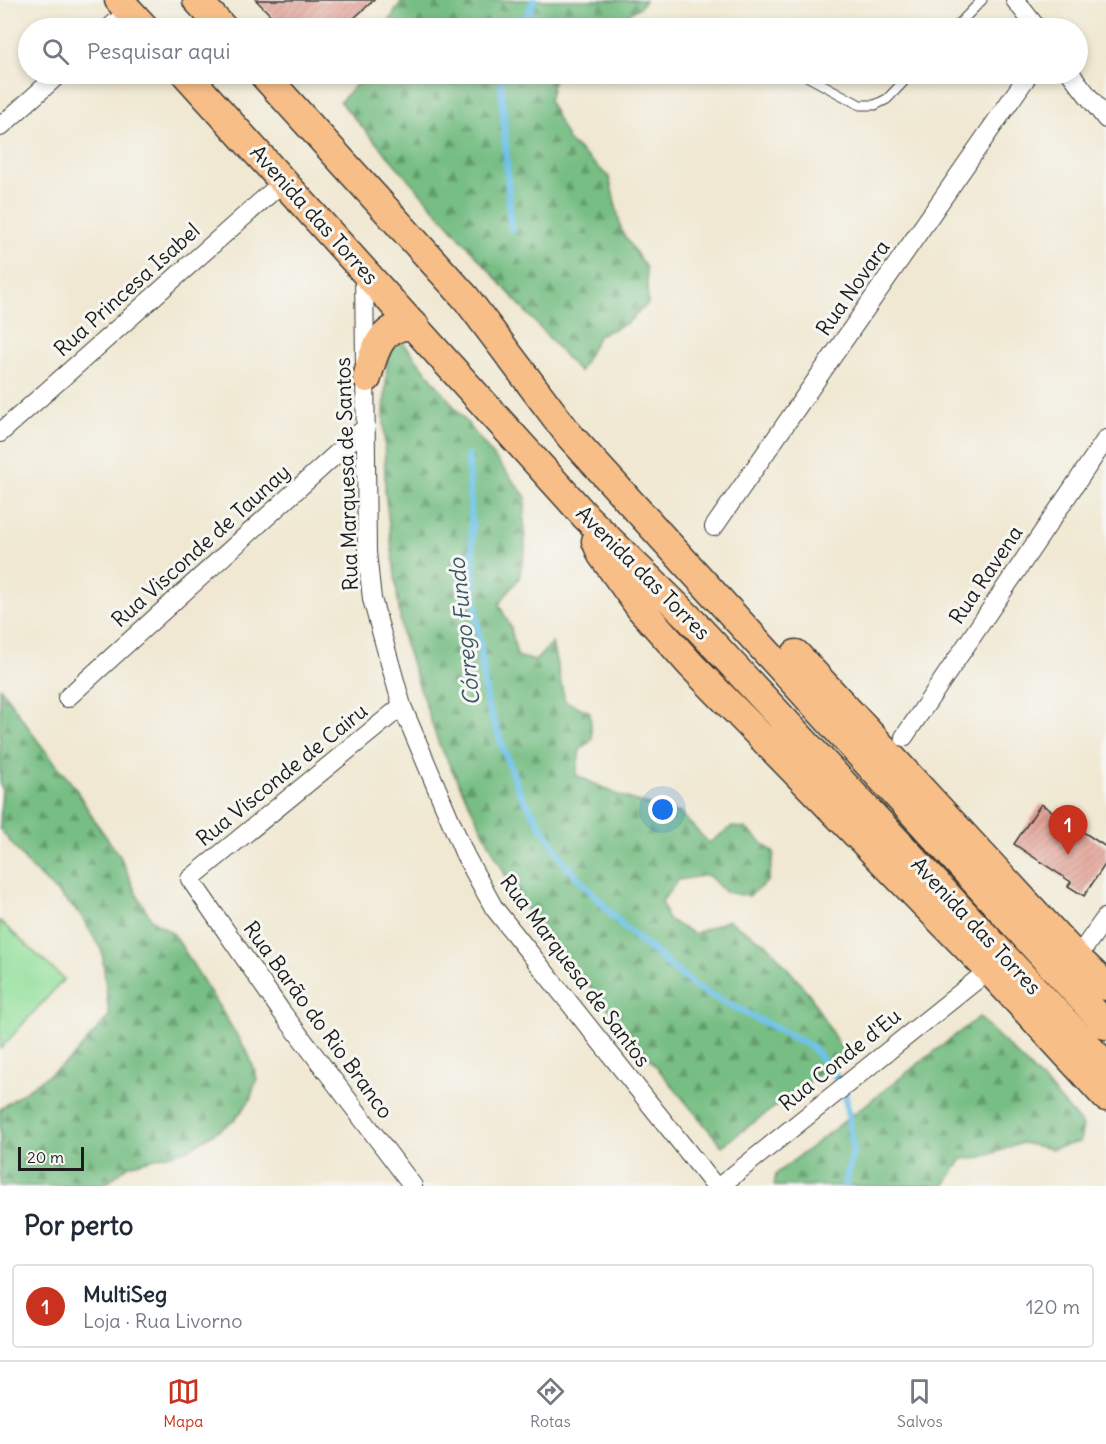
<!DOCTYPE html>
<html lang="pt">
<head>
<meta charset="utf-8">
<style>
  body { margin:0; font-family:Delius,sans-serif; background:#f6f6f7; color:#1f2937 }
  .scale { position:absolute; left:18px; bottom:15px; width:66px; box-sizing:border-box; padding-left:6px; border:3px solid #1c1c1c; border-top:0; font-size:16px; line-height:21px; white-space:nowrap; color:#1c1c1c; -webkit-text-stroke:4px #f6f6f2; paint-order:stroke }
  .you { position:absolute; left:663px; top:810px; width:21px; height:21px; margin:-15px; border:4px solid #fff; border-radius:50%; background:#1a73e8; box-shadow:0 0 0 9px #1a73e833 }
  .badge { display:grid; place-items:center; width:39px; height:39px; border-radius:50%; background:#c8321e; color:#fff; font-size:20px; font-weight:700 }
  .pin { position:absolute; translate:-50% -50px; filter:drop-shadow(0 2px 3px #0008) }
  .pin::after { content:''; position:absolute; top:32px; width:21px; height:18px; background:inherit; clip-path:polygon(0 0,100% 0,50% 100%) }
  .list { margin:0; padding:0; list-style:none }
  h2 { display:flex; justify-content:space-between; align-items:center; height:78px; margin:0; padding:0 24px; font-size:26px }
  h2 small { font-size:20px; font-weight:400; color:#747a83 }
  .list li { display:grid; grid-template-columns:39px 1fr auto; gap:18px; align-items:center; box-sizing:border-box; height:84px; margin:0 12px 12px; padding:0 12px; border:2px solid #e0e1e3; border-radius:6px }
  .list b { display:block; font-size:22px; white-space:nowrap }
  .list p { margin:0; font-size:20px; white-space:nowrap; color:#747a83 }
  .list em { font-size:20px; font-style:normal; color:#747a83 }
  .icon { flex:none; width:33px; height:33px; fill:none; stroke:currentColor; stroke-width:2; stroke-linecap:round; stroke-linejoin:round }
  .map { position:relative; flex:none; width:1106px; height:1186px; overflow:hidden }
  .search { position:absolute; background:#fff; box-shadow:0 3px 9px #0003; left:18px; right:18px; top:18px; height:66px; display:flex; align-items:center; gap:15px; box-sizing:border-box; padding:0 21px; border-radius:33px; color:#747a83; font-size:22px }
  .sheet { height:174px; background:#fff }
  nav { display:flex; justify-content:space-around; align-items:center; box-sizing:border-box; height:84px; border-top:2px solid #e0e1e3; background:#fff; font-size:16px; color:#747a83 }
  nav a { display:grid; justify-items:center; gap:3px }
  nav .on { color:#c8321e }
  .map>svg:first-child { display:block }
</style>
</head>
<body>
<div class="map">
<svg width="1106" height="1186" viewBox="0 0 1106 1186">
  <defs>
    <pattern id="forest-firs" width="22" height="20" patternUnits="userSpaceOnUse" patternTransform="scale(1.5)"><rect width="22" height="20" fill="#77be84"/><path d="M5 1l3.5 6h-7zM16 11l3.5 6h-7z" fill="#619a6b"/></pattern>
    <pattern id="building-hatch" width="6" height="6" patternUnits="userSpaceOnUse" patternTransform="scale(1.5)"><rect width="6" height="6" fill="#e2a195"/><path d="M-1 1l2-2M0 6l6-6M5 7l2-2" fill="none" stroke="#c18a80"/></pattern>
  </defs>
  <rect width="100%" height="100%" fill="#f6f6f2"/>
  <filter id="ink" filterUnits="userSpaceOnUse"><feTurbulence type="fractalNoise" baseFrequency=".0167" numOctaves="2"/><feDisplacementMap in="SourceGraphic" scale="12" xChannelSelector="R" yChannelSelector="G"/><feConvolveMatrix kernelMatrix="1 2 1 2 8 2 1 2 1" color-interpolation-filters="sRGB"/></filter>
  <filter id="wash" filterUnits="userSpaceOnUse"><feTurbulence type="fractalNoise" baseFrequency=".008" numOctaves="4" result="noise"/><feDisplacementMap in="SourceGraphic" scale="24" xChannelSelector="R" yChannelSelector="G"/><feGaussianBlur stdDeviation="1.35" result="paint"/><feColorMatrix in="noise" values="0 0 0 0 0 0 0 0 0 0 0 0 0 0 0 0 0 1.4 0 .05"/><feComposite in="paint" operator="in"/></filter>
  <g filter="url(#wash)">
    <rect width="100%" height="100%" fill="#f0e8d2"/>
    <!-- forest -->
    <path fill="url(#forest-firs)" stroke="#4a6d50" stroke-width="1.5" d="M402 0H645L640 7 607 28H387V25Z
      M366 74H558L554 79 549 101 568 140 609 177 622 232 646 268 648 304 627 323 599 335 579 372 340 102Z
      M402 341 526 497 524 521 525 551 519 578 499 604 511 628 517 656 535 661 552 643 565 701 590 712 592 740 580 750 576 775 618 795 661 809 680 813 709 843 731 827 745 828 774 853 768 881 749 896 725 892 708 875 678 880 662 901 667 919 694 934 728 920 768 945 810 995 845 1055 722 1146 518 900 438 742 402 635 385 491 384 413 388 347Z
      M0 687 40 744 76 789 94 820 120 856 137 895 152 920 174 934 249 1055 257 1078 250 1100 235 1120 189 1149 129 1165 104 1186H0V1109L71 1059 109 1016 102 951 80 914 32 869 0 829 2 788 0 785Z
      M979 1017 1052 1090 1083 1126 1080 1142 1052 1149 1022 1143 982 1157 962 1159 944 1186H774L776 1174Z"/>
    <!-- pitch -->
    <path fill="#94e09c" stroke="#587e5c" stroke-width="1.5" d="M0 921 64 979 0 1049Z"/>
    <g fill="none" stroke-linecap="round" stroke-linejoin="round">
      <!-- stream -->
      <path stroke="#6cc1e9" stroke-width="7" d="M522 28 534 0
        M504 74 501 80 511 229
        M468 455 476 615 487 703 519 791 565 864 624 927 697 988 812 1047 844 1086 853 1149 845 1186"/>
    </g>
    <g id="blocks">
      <!-- building -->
      <path fill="url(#building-hatch)" d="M256 0H374L343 28H283Z
        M1041 804 1106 847V863L1084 896 1068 886 1071 882 1014 844Z"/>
    </g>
  </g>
  <g filter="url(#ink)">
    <use href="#blocks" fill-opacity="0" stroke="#3c3b37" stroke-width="1.5"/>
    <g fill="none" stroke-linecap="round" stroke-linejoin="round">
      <!-- service casing -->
      <g stroke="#3c3b37" stroke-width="11">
        <path id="service" d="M955 28 982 0
          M803 74 860 105H875L887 99 911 74"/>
      </g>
      <!-- minor casing -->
      <g stroke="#3c3b37" stroke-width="20">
        <path id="minor" d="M1015 0 1037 28
          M109 28 129 11
          M1071 74 1106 119
          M0 127 59 74
          M364 270 367 552 372 599 402 706 465 855 494 908 715 1186
          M0 433 284 181
          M714 527 1029 74
          M67 698 366 427
          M402 706 190 879 281 1011 413 1186
          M904 737 1106 439
          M1077 958 1106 917
          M720 1186 989 970"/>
      </g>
      <!-- primary casing -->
      <g stroke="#3c3b37" stroke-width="31">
        <path id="primary" d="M119 0 145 28
          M197 0 223 28
          M186 74 586 517 688 617 1106 1066
          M263 74 466 298 570 436 1106 1025
          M367 378C374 351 381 323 415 326
          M596 541 602 555 641 609 691 665 989 970 1106 1097
          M796 654 1077 958 1106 986"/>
      </g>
      <!-- service -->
      <use href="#service" stroke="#fff" stroke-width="9"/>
      <!-- minor -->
      <use href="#minor" stroke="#fff" stroke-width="18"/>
      <!-- primary -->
      <use href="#primary" stroke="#f7be87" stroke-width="28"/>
    </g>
  </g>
  <g text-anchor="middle" stroke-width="6" stroke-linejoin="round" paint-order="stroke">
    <!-- street labels -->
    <g font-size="21" fill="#1c1c1c" stroke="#f6f6f2">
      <text transform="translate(314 215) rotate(48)" y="7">Avenida das Torres</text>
      <text transform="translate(853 288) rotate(-55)" y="7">Rua Novara</text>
      <text transform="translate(127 290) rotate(-42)" y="7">Rua Princesa Isabel</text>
      <text transform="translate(347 474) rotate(-92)" y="7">Rua Marquesa de Santos</text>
      <text transform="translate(201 546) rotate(-42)" y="7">Rua Visconde de Taunay</text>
      <text transform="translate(643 573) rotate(45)" y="7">Avenida das Torres</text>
      <text transform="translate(986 575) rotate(-56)" y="7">Rua Ravena</text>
      <text transform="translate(282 775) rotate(-39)" y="7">Rua Visconde de Cairu</text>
      <text transform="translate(976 926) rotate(47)" y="7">Avenida das Torres</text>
      <text transform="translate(575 971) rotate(53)" y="7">Rua Marquesa de Santos</text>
      <text transform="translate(318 1020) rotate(54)" y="7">Rua Barão do Rio Branco</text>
      <text transform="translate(840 1060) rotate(-39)" y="7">Rua Conde d'Eu</text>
    </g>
    <!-- water labels -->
    <g font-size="22" font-style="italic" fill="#385664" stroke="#f6f6f2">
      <text transform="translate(464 632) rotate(-96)" y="8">Córrego Fundo</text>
    </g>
  </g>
</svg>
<div class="scale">20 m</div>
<div class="you"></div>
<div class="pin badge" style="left:1068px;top:855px">1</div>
<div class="search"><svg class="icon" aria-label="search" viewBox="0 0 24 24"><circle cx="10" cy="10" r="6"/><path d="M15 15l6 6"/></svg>Pesquisar aqui</div>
</div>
<section class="sheet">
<h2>Por perto<small></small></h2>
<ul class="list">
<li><span class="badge">1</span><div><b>MultiSeg</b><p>Loja · Rua Livorno</p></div><em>120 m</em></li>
</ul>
</section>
<nav>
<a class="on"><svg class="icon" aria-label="map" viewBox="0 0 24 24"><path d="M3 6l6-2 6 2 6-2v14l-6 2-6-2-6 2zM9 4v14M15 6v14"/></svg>Mapa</a>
<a><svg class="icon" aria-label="directions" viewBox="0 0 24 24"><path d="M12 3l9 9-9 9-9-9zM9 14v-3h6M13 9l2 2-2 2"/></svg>Rotas</a>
<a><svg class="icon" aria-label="saved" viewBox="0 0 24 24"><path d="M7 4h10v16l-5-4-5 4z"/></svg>Salvos</a>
</nav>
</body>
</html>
